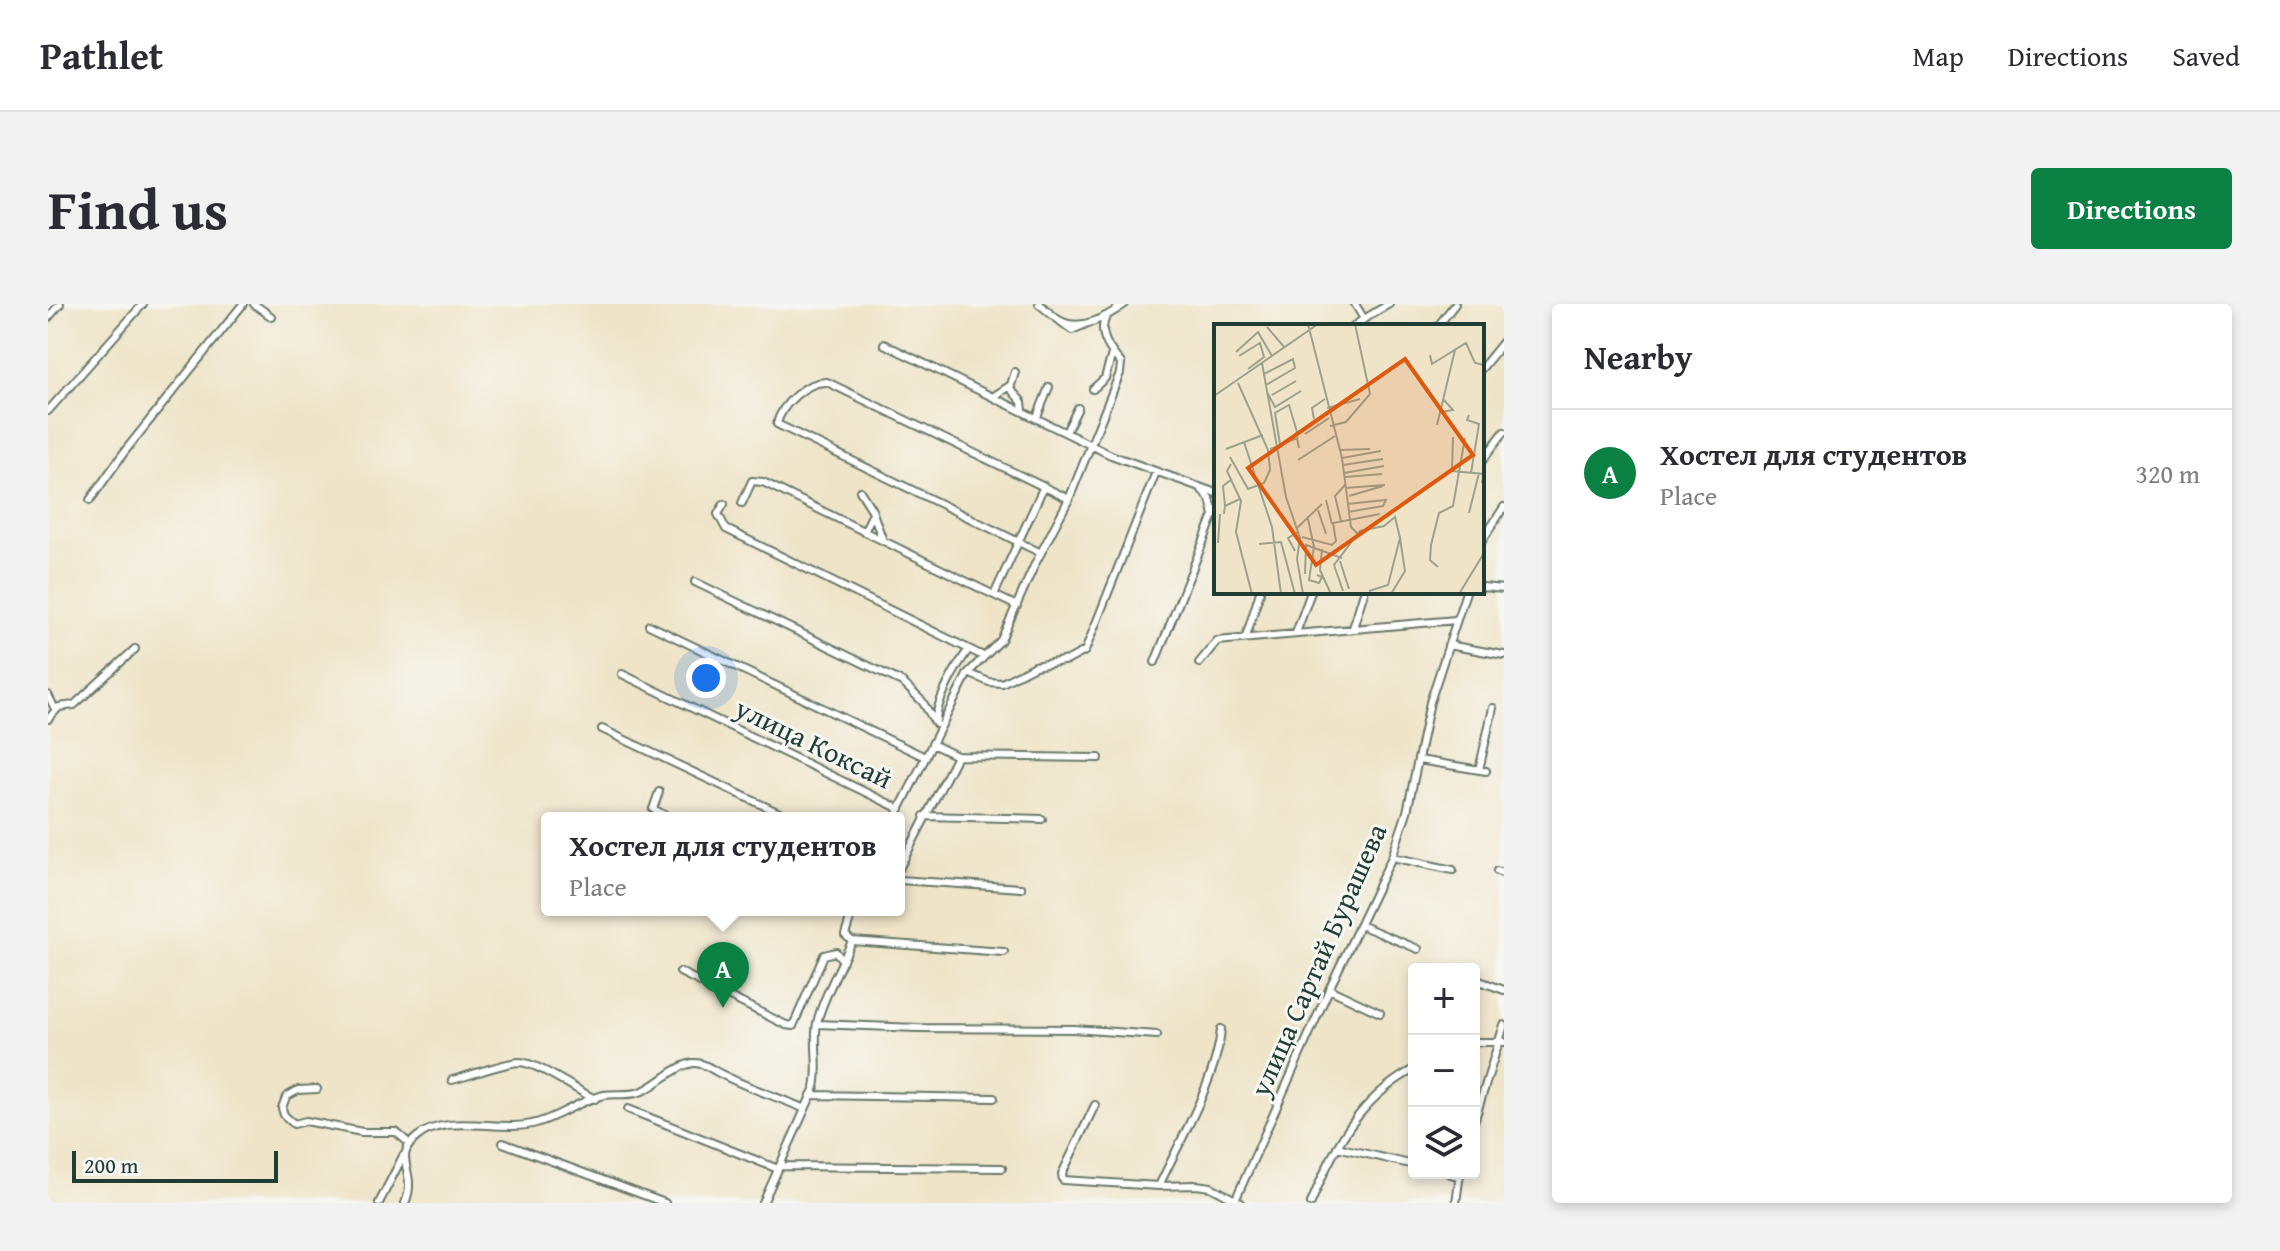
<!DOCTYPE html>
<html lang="en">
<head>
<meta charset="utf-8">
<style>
  body { margin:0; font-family:"Gentium Book Plus",serif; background:#f2f2f3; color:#2b2b33 }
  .controls { position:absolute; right:24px; bottom:24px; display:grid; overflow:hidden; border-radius:8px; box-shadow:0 4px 12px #0003 }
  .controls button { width:72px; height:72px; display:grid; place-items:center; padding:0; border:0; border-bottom:2px solid #e1e1e2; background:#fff; color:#2b2b33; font:40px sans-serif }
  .scale { position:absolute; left:24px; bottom:20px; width:206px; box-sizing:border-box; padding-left:8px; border:4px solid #1f3d34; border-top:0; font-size:22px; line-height:28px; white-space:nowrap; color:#1f3d34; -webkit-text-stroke:6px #f6f6f2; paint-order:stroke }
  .you { position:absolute; left:658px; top:374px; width:28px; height:28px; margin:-20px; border:6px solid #fff; border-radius:50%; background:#1a73e8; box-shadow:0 0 0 12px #1a73e833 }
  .badge { display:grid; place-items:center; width:52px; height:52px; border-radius:50%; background:#0b8043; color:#fff; font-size:26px; font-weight:700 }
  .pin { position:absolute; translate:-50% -66px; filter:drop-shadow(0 2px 4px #0008) }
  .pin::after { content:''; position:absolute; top:42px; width:28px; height:24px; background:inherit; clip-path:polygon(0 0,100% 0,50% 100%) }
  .popup { position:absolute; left:493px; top:508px; width:364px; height:104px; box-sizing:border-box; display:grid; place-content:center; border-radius:8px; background:#fff; filter:drop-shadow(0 2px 6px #0005); font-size:26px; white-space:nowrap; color:#7c7c81 }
  .popup b { font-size:30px; color:#2b2b33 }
  .popup::after { content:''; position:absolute; left:50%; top:100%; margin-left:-16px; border:16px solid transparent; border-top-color:#fff }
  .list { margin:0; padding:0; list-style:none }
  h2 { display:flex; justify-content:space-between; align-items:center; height:104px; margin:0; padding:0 32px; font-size:34px }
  h2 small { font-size:26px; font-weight:400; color:#7c7c81 }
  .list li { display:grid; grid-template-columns:52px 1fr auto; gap:24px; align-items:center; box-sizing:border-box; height:128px; padding:0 32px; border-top:2px solid #e1e1e2 }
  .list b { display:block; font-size:30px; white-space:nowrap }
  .list p { margin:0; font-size:26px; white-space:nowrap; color:#7c7c81 }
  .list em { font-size:26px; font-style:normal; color:#7c7c81 }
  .icon { flex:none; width:44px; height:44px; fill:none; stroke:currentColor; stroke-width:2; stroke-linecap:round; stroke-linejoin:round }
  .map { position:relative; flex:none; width:1456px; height:899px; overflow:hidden; border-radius:8px }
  header { display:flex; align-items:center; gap:48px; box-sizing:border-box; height:112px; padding:0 40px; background:#fff; border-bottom:2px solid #e1e1e2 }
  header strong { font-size:38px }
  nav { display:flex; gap:44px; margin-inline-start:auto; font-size:28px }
  .intro { display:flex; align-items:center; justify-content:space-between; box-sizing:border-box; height:192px; padding:0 48px }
  h1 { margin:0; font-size:56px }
  .button { padding:20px 36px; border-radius:8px; background:#0b8043; color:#fff; font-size:28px; font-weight:700 }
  main { display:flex; gap:48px; padding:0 48px }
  aside { flex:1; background:#fff; border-radius:8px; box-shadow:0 4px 12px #0003 }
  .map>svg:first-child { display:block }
</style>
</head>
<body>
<header>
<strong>Pathlet</strong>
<nav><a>Map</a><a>Directions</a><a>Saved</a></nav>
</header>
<div class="intro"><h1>Find us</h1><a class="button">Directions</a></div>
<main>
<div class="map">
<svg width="1456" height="899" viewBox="0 0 1456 899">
  <rect width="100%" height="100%" fill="#f6f6f2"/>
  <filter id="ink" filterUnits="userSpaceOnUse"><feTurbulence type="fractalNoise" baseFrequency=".0125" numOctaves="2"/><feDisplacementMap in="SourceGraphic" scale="16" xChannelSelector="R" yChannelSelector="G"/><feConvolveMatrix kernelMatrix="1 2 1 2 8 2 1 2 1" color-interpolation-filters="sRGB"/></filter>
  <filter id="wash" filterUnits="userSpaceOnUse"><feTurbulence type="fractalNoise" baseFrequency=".006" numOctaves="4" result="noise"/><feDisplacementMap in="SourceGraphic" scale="32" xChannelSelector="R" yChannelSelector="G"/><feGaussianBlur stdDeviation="1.8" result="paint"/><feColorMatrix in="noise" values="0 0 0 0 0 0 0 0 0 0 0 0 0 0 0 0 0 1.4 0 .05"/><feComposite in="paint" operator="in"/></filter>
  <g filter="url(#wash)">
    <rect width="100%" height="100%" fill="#efe4c8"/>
  </g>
  <g filter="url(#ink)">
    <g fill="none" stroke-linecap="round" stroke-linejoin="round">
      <!-- street casing -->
      <g stroke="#687768" stroke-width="10">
        <path id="street" d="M206 0 224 13
          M991 0C998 5 1004 12 1011 16 1033 29 1060 12 1077 0
          M0 14 12 0
          M1316 15 1341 0
          M1012 17 1024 26 1036 21
          M1306 22 1316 15 1307 0
          M1390 22 1407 0
          M836 40 1063 151 1168 189
          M1434 64 1456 37
          M961 83 974 98 975 106
          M1045 85 1057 74 1064 50
          M946 92 963 81 967 68
          M0 107 95 0
          M989 113 1001 83
          M1018 128 1030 104
          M1434 157 1456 128
          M1154 186 1162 195 1166 211
          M812 187 824 206 835 237
          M42 196 77 147 195 0
          M694 199 704 177 715 178 946 291
          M676 200 670 210 678 225 935 352
          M816 228 825 209
          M1434 237 1456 203
          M993 249 729 120C733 101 758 77 779 78L1021 195
          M647 278 854 378 874 397 888 420
          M1434 283 1456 285
          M969 302 946 291 996 182
          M601 321 877 453
          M1305 324 1316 288
          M1248 329 1263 288
          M1198 333 1212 288
          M1400 341 1456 351
          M1107 358 1168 206
          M1151 359 1169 337 1408 316
          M920 369 941 378 954 379 987 362 1020 356 1037 347 1108 168
          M574 370 852 505
          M0 391 7 405
          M0 415 11 403 26 401 87 345
          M888 417C888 397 909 361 921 345
          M554 425 742 514
          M884 440 909 452 1051 454
          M1371 456 1438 467
          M1431 466 1445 404
          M611 488 605 505 622 514
          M876 512 994 515
          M847 514 920 369 953 336 987 260 1021 195 1072 69 1073 59C1062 47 1049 29 1058 13
          M1344 553 1405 566
          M851 565 909 452
          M1449 567 1456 570
          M851 576 973 584
          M787 606 802 613
          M805 606 797 631 804 637 956 648
          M1312 621 1370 645
          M632 668 738 721 745 722 776 651 788 648 795 657
          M1426 675 1456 686
          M1281 685 1332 709
          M769 720 869 724 1026 725 1109 731
          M1426 738H1456
          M404 776C421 772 458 758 472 758 490 759 528 786 547 795
          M269 785 250 786 238 793 234 804 236 811 246 820 258 817 314 828H348L362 840
          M763 791 946 794
          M1047 801 1014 870 1015 876 1111 882 1148 881 1163 883 1193 899
          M580 805 730 865
          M1426 818 1456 721
          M455 839 617 899
          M1289 843 1366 861
          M732 862 954 864
          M1400 869 1412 873
          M1111 882C1132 836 1169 775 1173 725
          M331 899 355 852
          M357 899C371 867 342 855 369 833 399 808 453 829 488 819 511 813 532 796 556 791 567 789 581 792 592 788 608 783 624 763 645 759 656 758 664 766 673 770 700 784 730 793 757 805
          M715 899 767 783C772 762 765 741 769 719 775 693 793 662 804 637
          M1186 899 1283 681 1344 553 1359 508 1382 398 1418 288
          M1263 899C1286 842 1311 795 1366 765
          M1408 899 1412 869"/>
      </g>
      <!-- street -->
      <use href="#street" stroke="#fff" stroke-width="6"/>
    </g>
  </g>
  <g text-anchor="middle" stroke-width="6" stroke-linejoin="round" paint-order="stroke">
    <!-- street labels -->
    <g font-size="28" fill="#1f3d34" stroke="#f6f6f2">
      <text transform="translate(766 439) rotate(26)" y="10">улица Коксай</text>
      <text transform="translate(1270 656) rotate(-66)" y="10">улица Сартай Бурашева</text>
    </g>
  </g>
  <!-- overview -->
  <g transform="translate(1166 20)">
    <rect width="270" height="270" fill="#efe4c8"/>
    <path fill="none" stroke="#9ca18d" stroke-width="2" d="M94 0 128 134 137 203 144 210M53 3 71 24M22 28 44 8 58 32M216 31 218 40 252 19 261 39 270 41M25 32 46 19 50 33 34 45M48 39 72 173 86 214 83 235 89 270M50 50 79 35 81 44 52 61M53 68 61 83 87 67M58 71 82 57M0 72 104 0M113 84 146 75M227 88 239 86 230 76M255 91 253 96 265 100 257 149M100 95 98 84 111 75M223 101 241 26M116 102 132 98 156 70 141 0M91 110 115 94M239 113 238 147 270 150 268 159M30 118 58 203 67 270M66 120 61 89 75 81 83 108M12 125 49 111M56 125 83 114 85 124M126 126 156 125M16 133 34 165 50 159 56 146 54 126 24 59M128 134 167 127M84 136 121 112M17 140 13 147 27 177 22 208 38 270M129 141 169 135M130 149 170 142M131 153 168 150M131 164 171 161M135 172 169 162M112 176 118 200M133 180 172 176 169 182 134 188M11 182 9 162 18 155M104 186 112 210M255 189 265 149M10 190 11 182 26 175M94 195 100 223 95 256 105 259 108 253 103 251M127 197 121 172 131 161M83 204 108 180M88 213 118 221 122 217 119 199 166 190M4 219 6 190M45 220 67 218 81 270M108 225 106 246 117 270M81 227 74 214 84 208M126 237 135 265M224 243 216 236 217 221 225 189 239 182 251 114M91 250 92 221 128 234M129 267 120 241 146 207 170 202 181 193 186 214 174 261 155 267M177 270 191 247 186 214M245 270 270 229"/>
    <path fill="#de580e" fill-opacity="0.15" stroke="#de580e" stroke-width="4" d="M191 35 259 131 102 241 34 144Z"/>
    <rect width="270" height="270" fill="none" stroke="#1f3d34" stroke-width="4"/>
  </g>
</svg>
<div class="controls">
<button>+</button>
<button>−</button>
<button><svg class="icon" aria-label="layers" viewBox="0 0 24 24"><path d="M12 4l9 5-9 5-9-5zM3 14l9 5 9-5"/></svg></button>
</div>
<div class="scale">200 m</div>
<div class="you"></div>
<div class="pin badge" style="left:675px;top:704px">A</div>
<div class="popup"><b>Хостел для студентов</b>Place</div>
</div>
<aside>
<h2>Nearby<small></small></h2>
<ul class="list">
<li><span class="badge">A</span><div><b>Хостел для студентов</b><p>Place</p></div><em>320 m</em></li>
</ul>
</aside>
</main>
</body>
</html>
